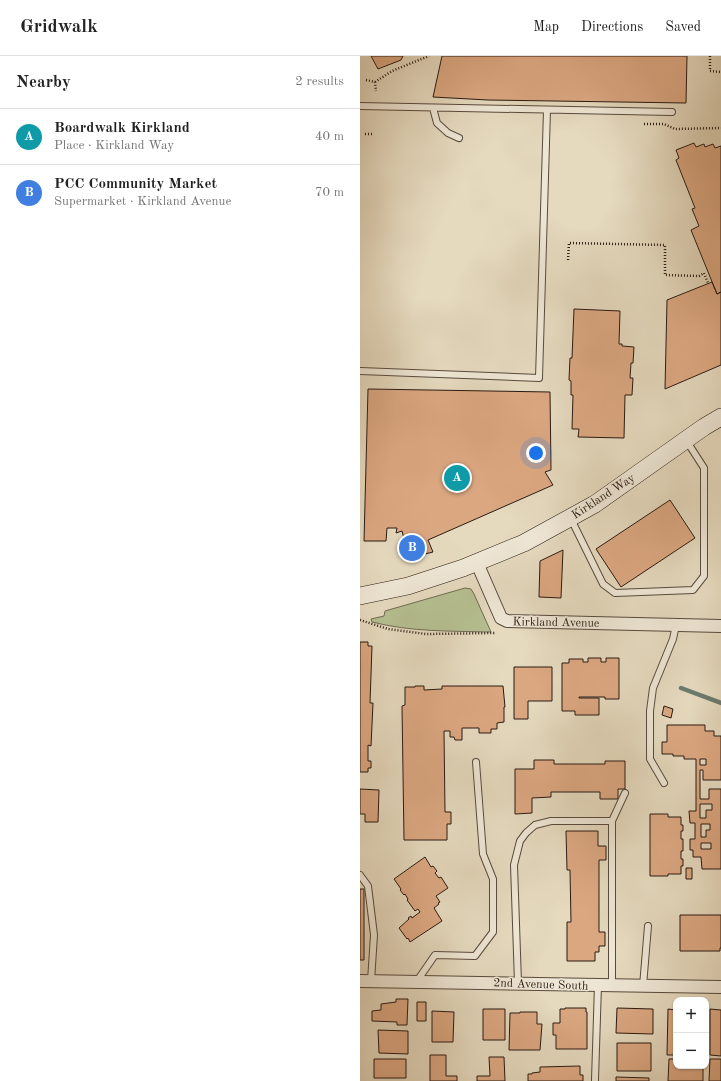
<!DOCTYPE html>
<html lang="en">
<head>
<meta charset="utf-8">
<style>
  body { margin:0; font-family:"Old Standard TT",serif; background:#f2f2f2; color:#222 }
  .controls { position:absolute; right:12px; bottom:12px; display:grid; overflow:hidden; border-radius:8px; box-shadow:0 1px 3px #0004 }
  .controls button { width:36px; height:36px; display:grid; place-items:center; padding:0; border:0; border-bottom:1px solid #e0e0e0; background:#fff; color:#222; font:20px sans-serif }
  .you { position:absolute; left:176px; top:397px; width:14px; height:14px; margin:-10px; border:3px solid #fff; border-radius:50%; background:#1a73e8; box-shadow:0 0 0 6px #1a73e833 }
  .badge { display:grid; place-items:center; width:26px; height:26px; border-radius:50%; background:#8f2418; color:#fff; font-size:13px; font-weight:700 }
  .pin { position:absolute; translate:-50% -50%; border:2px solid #fff; box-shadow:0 1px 4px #0006 }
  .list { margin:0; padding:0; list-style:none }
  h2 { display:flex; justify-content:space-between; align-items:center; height:52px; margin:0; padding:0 16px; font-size:17px }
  h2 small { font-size:13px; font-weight:400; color:#767676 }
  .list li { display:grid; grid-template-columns:26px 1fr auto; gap:12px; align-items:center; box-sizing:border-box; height:56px; padding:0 16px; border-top:1px solid #e0e0e0 }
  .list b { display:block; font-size:15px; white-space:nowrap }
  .list p { margin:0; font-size:13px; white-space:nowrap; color:#767676 }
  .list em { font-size:13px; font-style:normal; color:#767676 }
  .map { position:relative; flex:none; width:361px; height:1025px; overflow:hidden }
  header { display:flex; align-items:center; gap:24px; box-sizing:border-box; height:56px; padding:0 20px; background:#fff; border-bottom:1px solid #e0e0e0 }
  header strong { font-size:19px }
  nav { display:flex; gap:22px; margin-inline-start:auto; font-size:14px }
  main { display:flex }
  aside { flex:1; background:#fff }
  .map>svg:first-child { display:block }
</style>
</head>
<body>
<header>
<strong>Gridwalk</strong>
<nav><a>Map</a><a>Directions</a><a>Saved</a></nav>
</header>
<main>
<aside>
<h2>Nearby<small>2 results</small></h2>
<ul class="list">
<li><span class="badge" style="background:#0f9aa8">A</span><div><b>Boardwalk Kirkland</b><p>Place · Kirkland Way</p></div><em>40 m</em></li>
<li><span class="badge" style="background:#3f7fe0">B</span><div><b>PCC Community Market</b><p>Supermarket · Kirkland Avenue</p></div><em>70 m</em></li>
</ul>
</aside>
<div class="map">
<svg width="361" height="1025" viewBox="0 0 361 1025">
  <rect width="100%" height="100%" fill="#e5d9be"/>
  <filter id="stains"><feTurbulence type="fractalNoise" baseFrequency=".005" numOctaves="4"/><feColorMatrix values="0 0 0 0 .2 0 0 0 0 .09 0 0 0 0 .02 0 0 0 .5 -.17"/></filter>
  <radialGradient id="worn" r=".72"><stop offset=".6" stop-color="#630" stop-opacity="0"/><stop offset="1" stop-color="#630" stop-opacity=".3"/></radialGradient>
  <!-- green -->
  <path fill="#b5bf91" stroke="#6f6c52" d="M105 532 111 533 114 538 131 576C91 575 51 576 12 566L11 563 24 560 25 555Z"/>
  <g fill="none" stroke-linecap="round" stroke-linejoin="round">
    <!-- stream -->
    <path stroke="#6b7b6e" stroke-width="4.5" d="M321 632 361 647"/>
  </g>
  <!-- building -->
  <path fill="#dba781" stroke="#291a12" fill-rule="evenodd" d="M11 0H43L41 4 18 13Z
    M82 0H327L326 47 128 44 73 41Z
    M334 87 336 91 344 88 345 91 353 88 355 92 361 90V236L357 238 331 174 339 170 332 153 335 152 316 104 319 102 316 94Z
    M352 226 357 238 361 236V309L305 333 307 244Z
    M214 253 260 255 259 288H262V290L274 291 273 307H271L270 322H273L272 339H265L264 382 218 381 219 373H212L213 339H211V325L209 324 210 302H212Z
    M8 333 190 336 191 414 185 416 193 429 68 484 73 496 49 502 42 475 36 477 37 472H27L26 485H4Z
    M310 444 335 482 261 531 236 493Z
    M203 494 201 542 179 541 180 505Z
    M0 586H8V590H12L10 647H13L11 690 8 689V705H11V712H8V716H0Z
    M228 602H241V606H246V602H259V643H245V641H219V642H239V659H215V655H202V607H209V603H223V606H228Z
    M154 611H192V645H168V663H154Z
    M55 630H64V634L82 633V630H143L145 651H144V666L137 667V673H131V677H119V672H102V684H95L94 681H90V675H84L85 756H91V768H87V784H44L42 650 45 649V631H55Z
    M304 650 313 653 311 662 302 659Z
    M307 669H345V675H354V680H361V724H343V714H340V743H349V733H361V813H342L341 801H333V794H330V783H335V767H330L329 755H336V703H324V700H313V698H302V686H307ZM340 703H346V709H340ZM340 748H352V754H346V762H340ZM341 768H350V774H346V781H341ZM341 787H351V793H341Z
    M174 704H194V708H245V705H265V733H258V743H240V736H191V741L172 742V757L155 758V713H174Z
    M0 733 19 734 18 766H5V758H0Z
    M290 758H308V761H321V769H323V775H321V783H323V795H321V803H323V810H321V818H308V820H290Z
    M206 775H238V790H246V804H239V876H245V890H239V896H235V905H207V866H211L210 814H207Z
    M65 801 71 811 73 810 77 815 75 817 79 822 81 821 88 832 76 840 80 846 78 847 79 848 74 852 82 865 50 886 48 882 47 883 39 872 49 863 48 862 51 860 52 862 60 856 58 853 55 855 47 844 48 843 45 838 44 839 40 834 41 833 34 823Z
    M326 812H332V823H326Z
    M0 833H4V904H0Z
    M320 859H361V892H360V895H320Z
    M36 943H48L47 969H37V966L12 965V955L21 954V948L36 946Z
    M57 946H66V965H57Z
    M205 952H226V956H227V993H196V979H193V967H200V953H205Z
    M257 952 293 953V978L256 977Z
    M123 953H145V984H123Z
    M308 953 316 954V999H307Z
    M350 953 361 954V1000L350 999Z
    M72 955 94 956 93 986H72Z
    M160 956H177V968H182L180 994H149L150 957H160Z
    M18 974 48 975V998L19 997Z
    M257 987H291V1015H257Z
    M70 999H86V1020H97V1025H70Z
    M129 1001H144L145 1025H117V1020H130Z
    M14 1003H46V1022H14Z
    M309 1003H316V1010H343V1025H308Z
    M350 1003H361V1025H349Z
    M220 1010V1019H223V1025H168V1018H172V1017L180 1016V1011Z
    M256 1021 289 1022V1025H256Z"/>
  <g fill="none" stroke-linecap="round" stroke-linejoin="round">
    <!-- lane casing -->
    <g stroke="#584a3d" stroke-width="8">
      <path id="lane" d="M0 50 312 56
        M73 52 77 67 88 77 99 82
        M0 315 179 322 187 54
        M211 463 243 528 255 537 333 534 344 520V412L326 384
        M304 727 290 703V655L293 632 313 583 316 569
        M252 765 265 737
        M0 819 8 830 14 879 11 925
        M57 925 75 899 115 900 133 876V823L123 798 116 706
        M158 927 154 809 160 785 166 777 175 769 191 765H252V929
        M283 930 288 870
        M235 1024 238 929"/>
    </g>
    <!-- street casing -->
    <g stroke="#584a3d" stroke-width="14">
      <path id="street" d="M117 507 141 562 147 565 361 570
        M0 925 361 931"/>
    </g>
    <!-- secondary casing -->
    <g stroke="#291a12" stroke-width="18">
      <path id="secondary" d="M0 540 48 530 103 512 164 487 235 448 344 371 361 361"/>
    </g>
    <!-- path -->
    <path stroke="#291a12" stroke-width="2.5" stroke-dasharray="1 2" stroke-linecap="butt" d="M350 0V15L361 16
      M6 24 15 26 16 35
      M15 26 32 15 69 0
      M284 68H304L315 73 361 72
      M5 78H13
      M208 204 209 187 305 189V219L339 220 344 217 348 227
      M0 564 28 573 66 578 136 577"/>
    <!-- lane -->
    <use href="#lane" stroke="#eee6d5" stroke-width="6"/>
    <!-- street -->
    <use href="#street" stroke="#eee6d5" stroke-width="12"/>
    <!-- secondary -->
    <use href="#secondary" stroke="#eee6d5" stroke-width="17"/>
  </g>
  <g text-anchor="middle" stroke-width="3" stroke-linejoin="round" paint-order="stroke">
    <!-- street labels -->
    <g font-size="12" fill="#291a12" stroke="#eee6d5">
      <text transform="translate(243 440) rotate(-33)" y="4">Kirkland Way</text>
      <text transform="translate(196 566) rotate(1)" y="4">Kirkland Avenue</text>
      <text transform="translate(181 928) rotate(2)" y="4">2nd Avenue South</text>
    </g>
  </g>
  <rect width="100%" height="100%" filter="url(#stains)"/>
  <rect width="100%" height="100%" fill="url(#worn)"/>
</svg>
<div class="controls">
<button>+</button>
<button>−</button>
</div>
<div class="you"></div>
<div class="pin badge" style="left:97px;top:422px;background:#0f9aa8">A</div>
<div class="pin badge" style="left:52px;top:492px;background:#3f7fe0">B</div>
</div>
</main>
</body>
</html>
